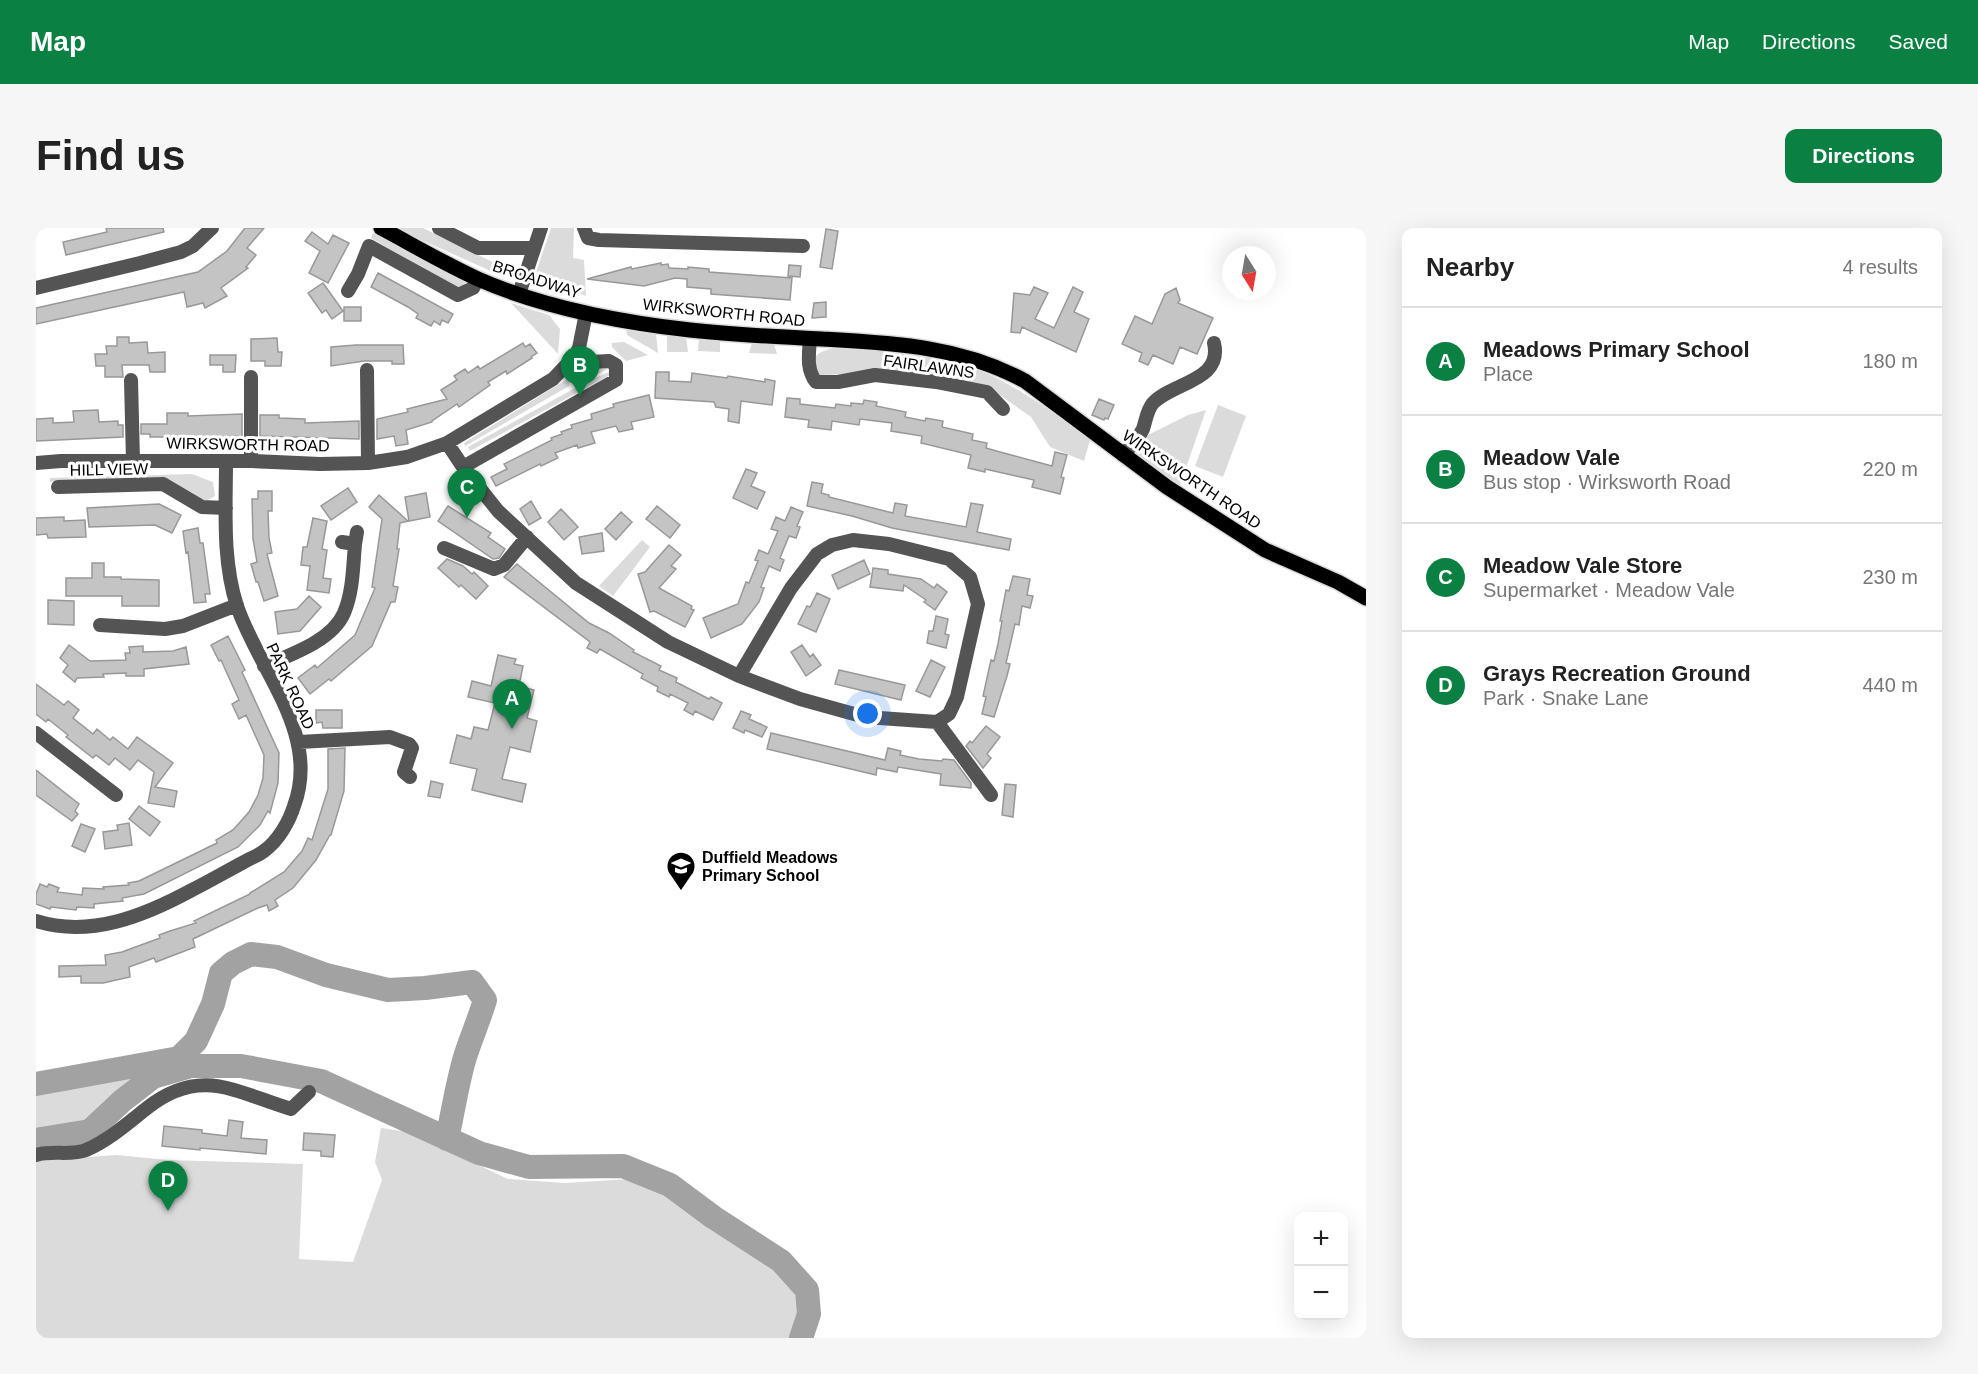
<!DOCTYPE html>
<html lang="en">
<head>
<meta charset="utf-8">
<style>
  body { margin:0; font-family:Helvetica,sans-serif; background:#f6f6f6; color:#222 }
  .controls { position:absolute; right:18px; bottom:18px; display:grid; overflow:hidden; border-radius:12px; box-shadow:0 6px 24px #0002 }
  .controls button { width:54px; height:54px; display:grid; place-items:center; padding:0; border:0; border-bottom:2px solid #e0e0e0; background:#fff; color:#222; font:30px sans-serif }
  .compass { position:absolute; left:1186px; top:18px; width:54px; height:54px; border-radius:50%; background:#fff; box-shadow:0 6px 24px #0002; rotate:169deg }
  .you { position:absolute; left:832px; top:486px; width:21px; height:21px; margin:-15px; border:4px solid #fff; border-radius:50%; background:#1a73e8; box-shadow:0 0 0 9px #1a73e833 }
  .badge { display:grid; place-items:center; width:39px; height:39px; border-radius:50%; background:#0b8043; color:#fff; font-size:20px; font-weight:700 }
  .pin { position:absolute; translate:-50% -50px; filter:drop-shadow(0 2px 3px #0008) }
  .pin::after { content:''; position:absolute; top:32px; width:21px; height:18px; background:inherit; clip-path:polygon(0 0,100% 0,50% 100%) }
  .list { margin:0; padding:0; list-style:none }
  h2 { display:flex; justify-content:space-between; align-items:center; height:78px; margin:0; padding:0 24px; font-size:26px }
  h2 small { font-size:20px; font-weight:400; color:#767676 }
  .list li { display:grid; grid-template-columns:39px 1fr auto; gap:18px; align-items:center; box-sizing:border-box; height:108px; padding:0 24px; border-top:2px solid #e0e0e0 }
  .list b { display:block; font-size:22px; white-space:nowrap }
  .list p { margin:0; font-size:20px; white-space:nowrap; color:#767676 }
  .list em { font-size:20px; font-style:normal; color:#767676 }
  .map { position:relative; flex:none; width:1330px; height:1110px; overflow:hidden; border-radius:12px }
  header { display:flex; align-items:center; gap:36px; box-sizing:border-box; height:84px; padding:0 30px; background:#0b8043; color:#fff }
  header strong { font-size:28px }
  nav { display:flex; gap:33px; margin-inline-start:auto; font-size:21px }
  .intro { display:flex; align-items:center; justify-content:space-between; box-sizing:border-box; height:144px; padding:0 36px }
  h1 { margin:0; font-size:42px }
  .button { padding:15px 27px; border-radius:12px; background:#0b8043; color:#fff; font-size:21px; font-weight:700 }
  main { display:flex; gap:36px; padding:0 36px }
  aside { flex:1; background:#fff; border-radius:12px; box-shadow:0 6px 24px #0002 }
  .map>svg:first-child { display:block }
</style>
</head>
<body>
<header>
<strong>Map</strong>
<nav><a>Map</a><a>Directions</a><a>Saved</a></nav>
</header>
<div class="intro"><h1>Find us</h1><a class="button">Directions</a></div>
<main>
<div class="map">
<svg width="1330" height="1110" viewBox="0 0 1330 1110">
  <rect width="100%" height="100%" fill="#fff"/>
  <!-- green -->
  <path fill="#dbdbdb" d="M359 0H387L471 41 468 49Z
    M515 0H538L537 30 548 32 550 68 499 47Z
    M337 5 426 51 429 54 428 58 424 60 413 56 335 10Z
    M475 75 513 87 524 101 522 126Z
    M590 100 620 106 622 125 591 107Z
    M631 107 650 108 652 124H631Z
    M663 110 684 111V124L662 123Z
    M587 114H588L612 127 590 133 576 119V115Z
    M716 115 738 116 741 126 713 125Z
    M799 120C847 123 900 124 945 143 985 160 1019 186 1054 212L1048 233 1014 219 995 189 954 160 816 146 783 147C771 129 782 123 799 120Z
    M541 137 568 139 572 141 543 154 537 146V142Z
    M573 144 574 147 434 223 432 219 552 153Z
    M533 150V158L429 218 428 215Z
    M1182 177 1210 188 1187 249 1159 238Z
    M1170 182 1144 257 1118 241 1099 226 1110 208 1152 187Z
    M156 246 177 254 179 268 172 272H166L133 252 14 254V250Z
    M606 312 614 319 577 368 563 358Z
    M104 845 56 890 41 896 0 903V865Z
    M345 900 372 904 472 951 529 955 594 951 628 962 759 1053 769 1075 759 1110H0V934L8 932 81 927 131 932 267 936 263 1031 317 1034 346 952 339 934Z"/>
  <g fill="none" stroke-linecap="round" stroke-linejoin="round">
    <!-- river -->
    <path stroke="#a2a2a2" stroke-width="24" d="M0 856 143 830 160 813 177 776 185 745 197 735 215 726 241 729 290 747 352 762 389 760 436 754 449 772C443 792 435 810 429 829 421 856 417 884 411 911
      M0 912 54 903 86 873 117 849 155 838H205L285 853 443 925 493 939 587 938 634 957 677 989 745 1033 771 1062 773 1086 765 1110"/>
  </g>
  <!-- building -->
  <path fill="#c4c4c4" stroke="#989898" stroke-width="1.5" d="M70 0H127L128 4 30 27 27 14 71 4Z
    M209 0H228L211 20 220 27 210 39 212 40 185 60 191 68 169 80 167 75 151 79 148 64 0 96V80L162 44 191 23Z
    M790 1 802 3 796 41 784 39Z
    M276 4 292 16 297 7 313 15 292 55 273 45 284 23 269 13Z
    M625 35V37L632 36 633 40 652 41V39L673 41V44L756 50 754 72 675 66V61L651 59V51L639 50 608 58 551 51 595 39 596 41Z
    M753 37 765 38 764 49 752 48Z
    M342 45 417 86 412 95 406 92 404 97 398 93 395 98 380 90 382 86 372 79 335 59Z
    M287 55 307 83 296 91 290 82 286 85 272 65Z
    M998 59 1012 65 999 91 1018 100 1037 59 1047 64 1038 84 1053 91 1040 124 986 99 984 105 975 104 978 65 994 67Z
    M1140 60 1144 72 1142 75 1177 90 1161 126 1144 119 1137 136 1117 127 1112 137 1103 133 1106 125 1086 116 1099 88 1116 96 1129 66Z
    M790 74V89L776 90 778 75Z
    M308 79H325V93H308Z
    M81 109H93V115L111 114 112 125 129 124V144H114L113 137H86L87 149H69V138H60L59 126H71L70 118H81Z
    M241 110 242 124H246L245 138H229V133H215V111Z
    M487 115 489 119 494 116 501 125 495 129 496 130 471 146 470 143 452 154 454 157 423 179 421 176 396 193V194L370 202 372 216 360 218 358 208 341 211V191L372 184 371 181 411 171 405 162 421 152 418 148 429 141 432 145 442 138 444 141Z
    M320 117H367L368 136H356V133H328L295 138V119Z
    M174 127H200L199 144H187V137H174Z
    M620 144H633V153L655 154 656 145 691 150 692 148 729 154V151L739 153 736 177 705 173 703 195 692 193 693 181 680 179 678 174 619 170Z
    M613 167 618 189 595 194 597 201 583 204 580 198 555 204 559 215 542 220 541 217 519 225 522 230 505 238 504 236 460 258 455 249 471 241 468 236 516 212 515 210 526 206 525 204 536 200 535 197 556 191 555 186 578 179 577 176Z
    M751 170 764 171V176L799 180 800 176 815 178V175L827 176 828 172 841 174 840 178 870 184 869 189 889 193 890 190 907 193 906 199 937 206 936 212 951 215 950 220 964 224 1016 238 1019 224 1031 227 1025 249 1028 250 1024 266 996 259 998 252 949 241V244L932 240 935 227 885 215 886 208 855 203 856 195 824 191 823 197 796 193 795 202 772 199 773 192 749 189Z
    M1063 171 1078 177 1072 191 1069 190 1068 192 1056 187Z
    M62 182 63 194 82 193V197H87V209L0 213V191L17 190V195L38 194 37 183Z
    M131 185H152V188L206 186V209L198 208V212H185V209H114V206H105V196H131Z
    M224 187H243V190L269 191V195L323 193V211L224 208Z
    M710 241 721 245 715 258 729 264 721 281 697 270Z
    M776 254 787 256 785 265 793 267V269L857 285 859 275 871 277 869 288 930 299 935 275 947 277 941 304 975 311 973 322 856 300 816 288 771 278Z
    M312 260 321 274 295 292 285 278Z
    M222 263H236V283H232L233 310 236 325 231 326 242 368 228 373 222 354H220L215 336 221 334 217 311 216 271H222Z
    M390 265 394 289 373 293 369 269Z
    M343 267 372 293 364 295 361 321H363L357 358 362 359 359 374H355L336 418 295 453 293 451 274 466 262 450 279 437 281 440 319 407 339 360 336 359 346 291 333 279Z
    M495 273 505 290 493 297 484 281Z
    M123 276 145 287 136 305 119 297 53 299 51 280Z
    M412 278 455 305 452 309 469 321 463 330 457 331 402 293Z
    M621 278 644 297 634 310 610 291Z
    M755 279 767 284 761 298 764 299 760 310 753 308 744 330 748 332 744 343 733 338 725 359 728 360 723 374 706 396 675 410 667 390 702 376 710 354 713 355 722 333 719 332 723 322 732 326 742 303 735 301 740 289 749 293Z
    M525 281 542 299 528 312 512 294Z
    M585 284 596 294 580 312 569 301Z
    M28 289V293L49 292 50 309 12 310 11 306 0 307V290Z
    M277 290 291 293 286 321 291 322 287 350 295 351 293 365 271 362 274 338 265 337 267 319H271Z
    M162 300 164 315H167L174 366H169L170 374 158 375 152 324 150 325 147 303Z
    M566 305 568 323 546 326 543 309Z
    M633 317 645 327 635 338 640 341 623 360 656 378 655 381 658 382 649 399 618 383 614 384 602 346 609 344Z
    M411 331 427 338 436 346 438 344 452 358 440 371 425 357 423 359 402 340Z
    M828 332 834 346 802 361 796 347Z
    M56 335H68V349H85V351L123 352V378H86V368H30V350H56Z
    M481 336 553 395 573 405 598 422 597 424 625 438 623 442 641 450 640 454 673 471 675 469 686 475 677 492 659 483 657 487 648 482 652 475 634 466 633 469 621 463 622 459 605 450 607 446 564 421 561 425 551 420 554 414 468 349Z
    M837 340 852 342V346L885 351 898 360 901 356 911 364 899 382 888 374 890 372 868 357 867 363 834 359Z
    M977 348 994 351 991 367 997 368 994 380 986 378 983 397 979 396 970 435 974 436 971 448 958 489 946 486 950 469 947 468 955 432 958 433 962 416 966 393H964L970 362 973 363Z
    M781 365 794 371 780 404 762 396 771 378 774 379Z
    M273 368 285 379 264 403 242 406 239 384 261 381Z
    M12 372 38 373V397L12 396Z
    M900 388 912 391 909 406 913 407 910 420 891 415 893 403H897Z
    M192 408 209 442 206 444 243 525 242 555 234 585 232 583 224 597 202 619 108 666 86 670 87 673 58 676V680L41 679 40 682 15 679 14 681 0 676V666L4 656 11 659 13 656 23 660 21 664 46 667 47 660 68 661 67 659 93 657 92 655 103 653 181 615 180 612 197 602 213 584 222 567 227 550 228 527 210 487 203 491 196 476 203 472 185 432 183 433 175 417Z
    M33 417 54 433 90 432 89 425H94L93 419 107 418V424L137 423 150 419 153 436 108 441V448H90V445L67 446 68 449 41 450 39 454 27 444 32 437 24 430Z
    M766 417 774 429 777 426 785 437 770 448 755 424Z
    M462 427 480 431 478 436 487 438 483 458 498 462 491 490 501 493 494 524 474 519 466 551 490 556 486 574 436 562 441 541 414 535 421 507 435 511 438 499 452 502 459 475 432 469 436 453 455 458Z
    M895 432 909 439 894 469 880 463Z
    M803 442 869 457 865 472 799 456Z
    M0 456 28 477 32 473 43 482 37 490 57 506 61 501 74 512 77 509 92 521 101 509 137 535 119 559 141 563 138 579 112 575 118 544 102 532 94 542 79 530 73 537 60 527 57 530 30 509 32 507 12 491 10 494 0 486Z
    M280 482H306V500H287L286 494 280 495Z
    M705 483 715 487 713 491 731 499 726 509 709 502 708 505 697 500Z
    M950 498 964 509 951 526 955 530 947 540 930 518 934 513 936 515Z
    M735 505 849 532 852 520 865 523 864 527 883 531 906 533 907 531 918 532 935 555V560L904 557 905 546 862 539 861 544 841 540 840 547 731 521Z
    M309 520 308 563 295 607H294L280 632 257 660 239 672 242 678 233 683 231 677 222 680 157 711 159 719 120 734 118 730 93 739 94 749 67 755H45V748L23 749V738L70 737 69 727 86 724 124 710 123 707 134 703 160 695 158 693 214 666V665L248 644 266 623 272 610 276 612 292 561V521Z
    M0 542 43 576 39 583 42 586 36 593 0 567Z
    M395 553 407 556 404 570 392 568Z
    M969 556 980 557 977 589 966 587Z
    M103 578 124 594 114 608 93 591Z
    M93 595 96 617 69 621 67 604 82 602 81 597Z
    M45 596 59 601 49 624 36 618Z
    M193 892 207 894 205 910 231 912 230 926 164 920V922L126 918 128 898 166 902V905L191 908Z
    M268 905 299 907 297 929 285 928V923L267 922Z"/>
  <g fill="none" stroke-linecap="round" stroke-linejoin="round">
    <!-- major casing -->
    <g stroke="#dbdbdb" stroke-width="18">
      <path id="major" d="M345 0C377 17 409 36 442 51 508 80 583 94 654 102 698 107 742 109 786 111 857 115 925 118 989 153L1131 259 1229 322 1302 354 1330 370"/>
    </g>
    <!-- minor -->
    <path stroke="#545454" stroke-width="14" d="M403 0 442 20H498
      M548 0 552 10 563 12 767 18
      M0 60 104 35 145 24 157 18 176 0
      M312 63 322 46 333 18 422 67 437 60 442 51
      M483 66 505 0
      M774 110C773 126 770 141 780 154H802L839 147 900 154 951 164 967 181
      M331 142 332 235
      M215 149V233
      M95 152 97 233
      M411 215 427 239 462 283 540 355 632 414 703 448 764 471 829 489 901 494
      M1087 227C1094 219 1102 211 1107 201 1110 192 1111 182 1117 175 1137 154 1187 153 1178 115
      M0 235 25 233H215L284 236 332 235 371 229 411 215 517 151 539 128 543 120 550 85
      M427 239 580 152V137L573 133 555 134 539 128
      M22 259 127 256 166 279 190 280
      M306 314 319 316 321 304
      M408 320 458 341 468 337 491 309
      M64 397 129 401 147 398 201 377
      M228 438C254 427 296 413 308 385 317 364 317 339 319 316
      M703 448 755 360 781 326 796 317 817 312 853 316 913 331 934 349 942 376 921 469 913 486 901 494
      M901 494 955 567
      M0 505 80 567
      M263 514 354 509 373 516 376 520 368 544 374 549
      M0 693C54 710 108 688 156 662 174 653 191 643 208 634 215 630 223 627 228 623 242 613 253 594 258 578 285 506 223 443 201 378 186 332 190 281 190 233
      M0 927C16 922 35 928 50 922 73 912 92 895 111 880 165 838 199 864 255 881L273 864"/>
    <!-- major -->
    <use href="#major" stroke="#000" stroke-width="15"/>
  </g>
  <!-- icons -->
  <defs>
    <g id="school-pin" transform="scale(1.5)"><path d="M0 17L-7.5 6A9.5 9.5 0 1 1 7.5 6Z" fill="#000" stroke="#fff"/><path d="M0-5L7-2L0 1L-7-2ZM-4 1L0 2.5L4 1V4Q0 6-4 4Z" fill="#fff"/></g>
  </defs>
  <g fill-rule="evenodd">
    <use href="#school-pin" x="645" y="638"/>
  </g>
  <g text-anchor="middle" stroke-width="6" stroke-linejoin="round" paint-order="stroke">
    <!-- street labels -->
    <g font-size="16" fill="#000" stroke="#fff">
      <text transform="translate(501 51) rotate(18)" y="6">BROADWAY</text>
      <text transform="translate(688 84) rotate(6)" y="6">WIRKSWORTH ROAD</text>
      <text transform="translate(893 138) rotate(8)" y="6">FAIRLAWNS</text>
      <text transform="translate(212 216) rotate(1)" y="6">WIRKSWORTH ROAD</text>
      <text transform="translate(73 241) rotate(-1)" y="6">HILL VIEW</text>
      <text transform="translate(1156 251) rotate(34)" y="6">WIRKSWORTH ROAD</text>
      <text transform="translate(255 458) rotate(65)" y="6">PARK ROAD</text>
    </g>
    <!-- poi labels -->
    <g font-size="16" font-weight="bold" fill="#000" stroke="#fff" text-anchor="start">
      <text x="666" y="635">Duffield Meadows<tspan x="666" dy="18">Primary School</tspan></text>
    </g>
  </g>
</svg>
<div class="controls">
<button>+</button>
<button>−</button>
</div>
<svg class="compass" viewBox="-18 -18 36 36"><path d="M0-13l5 13h-10z" fill="#e53935"/><path d="M0 13l5-13h-10z" fill="#767676"/></svg>
<div class="you"></div>
<div class="pin badge" style="left:476px;top:501px">A</div>
<div class="pin badge" style="left:544px;top:168px">B</div>
<div class="pin badge" style="left:431px;top:290px">C</div>
<div class="pin badge" style="left:132px;top:983px">D</div>
</div>
<aside>
<h2>Nearby<small>4 results</small></h2>
<ul class="list">
<li><span class="badge">A</span><div><b>Meadows Primary School</b><p>Place</p></div><em>180 m</em></li>
<li><span class="badge">B</span><div><b>Meadow Vale</b><p>Bus stop · Wirksworth Road</p></div><em>220 m</em></li>
<li><span class="badge">C</span><div><b>Meadow Vale Store</b><p>Supermarket · Meadow Vale</p></div><em>230 m</em></li>
<li><span class="badge">D</span><div><b>Grays Recreation Ground</b><p>Park · Snake Lane</p></div><em>440 m</em></li>
</ul>
</aside>
</main>
</body>
</html>
